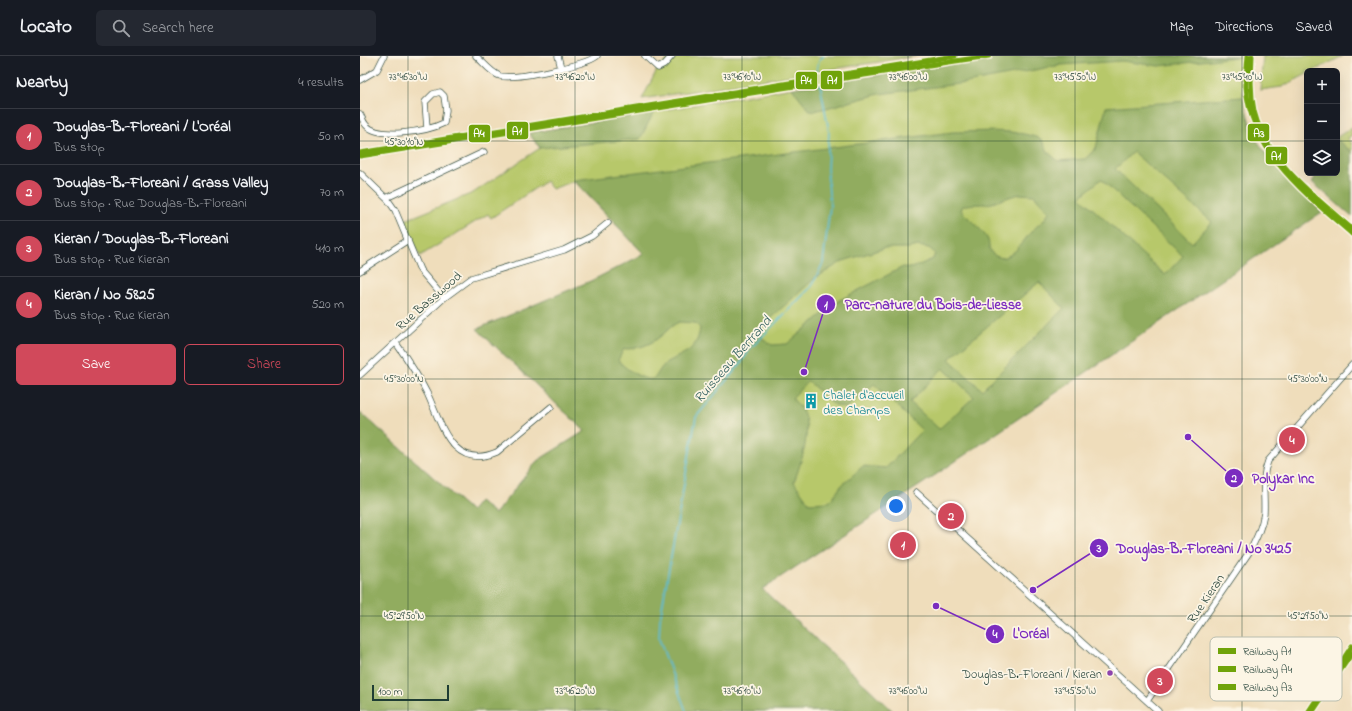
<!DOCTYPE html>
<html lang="en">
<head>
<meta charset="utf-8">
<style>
  body { margin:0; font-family:"Indie Flower",sans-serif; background:#242831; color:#f1f3f6 }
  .controls { position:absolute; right:12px; top:12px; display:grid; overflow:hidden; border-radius:6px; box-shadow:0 4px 16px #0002 }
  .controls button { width:36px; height:36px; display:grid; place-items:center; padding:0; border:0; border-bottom:1px solid #363941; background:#171b24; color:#f1f3f6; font:20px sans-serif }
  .scale { position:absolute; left:12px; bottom:10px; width:77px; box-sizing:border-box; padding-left:4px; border:2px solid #1f3d34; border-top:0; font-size:11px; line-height:14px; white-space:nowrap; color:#1f3d34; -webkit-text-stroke:3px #fcf5e5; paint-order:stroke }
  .you { position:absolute; left:536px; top:450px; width:14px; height:14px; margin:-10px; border:3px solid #fff; border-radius:50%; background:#1a73e8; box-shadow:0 0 0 6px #1a73e833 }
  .badge { display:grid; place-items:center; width:26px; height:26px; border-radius:50%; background:#d1495b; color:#fff; font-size:13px; font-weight:700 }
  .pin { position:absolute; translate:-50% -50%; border:2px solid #fff; box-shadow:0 1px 4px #0006 }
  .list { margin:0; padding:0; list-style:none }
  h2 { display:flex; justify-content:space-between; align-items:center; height:52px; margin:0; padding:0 16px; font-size:17px }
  h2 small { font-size:13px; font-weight:400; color:#9ea1a6 }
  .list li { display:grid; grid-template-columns:26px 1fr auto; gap:12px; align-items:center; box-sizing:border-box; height:56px; padding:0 16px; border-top:1px solid #363941 }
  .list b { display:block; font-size:15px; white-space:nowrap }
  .list p { margin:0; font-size:13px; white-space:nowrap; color:#9ea1a6 }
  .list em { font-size:13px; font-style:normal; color:#9ea1a6 }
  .actions { display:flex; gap:8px; padding:12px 16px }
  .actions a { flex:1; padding:9px 0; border:1px solid #d1495b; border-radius:6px; text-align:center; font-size:14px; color:#d1495b }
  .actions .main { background:#d1495b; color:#fff }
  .icon { flex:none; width:22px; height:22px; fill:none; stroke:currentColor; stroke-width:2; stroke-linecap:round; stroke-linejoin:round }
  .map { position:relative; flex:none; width:992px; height:655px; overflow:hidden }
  header { display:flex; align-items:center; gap:24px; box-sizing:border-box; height:56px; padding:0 20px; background:#171b24; border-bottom:1px solid #363941 }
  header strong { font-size:19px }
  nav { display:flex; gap:22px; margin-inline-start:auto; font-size:14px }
  .search { width:280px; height:36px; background:#242831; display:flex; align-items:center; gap:10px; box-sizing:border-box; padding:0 14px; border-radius:6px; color:#9ea1a6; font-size:15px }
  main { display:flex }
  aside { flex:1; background:#171b24 }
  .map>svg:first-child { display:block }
</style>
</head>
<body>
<header>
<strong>Locato</strong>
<div class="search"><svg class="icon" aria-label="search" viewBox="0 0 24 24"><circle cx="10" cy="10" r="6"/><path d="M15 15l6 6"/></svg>Search here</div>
<nav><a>Map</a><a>Directions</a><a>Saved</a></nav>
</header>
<main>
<aside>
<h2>Nearby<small>4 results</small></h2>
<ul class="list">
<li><span class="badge">1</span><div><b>Douglas-B.-Floreani / L'Oréal</b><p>Bus stop</p></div><em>50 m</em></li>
<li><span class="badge">2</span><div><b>Douglas-B.-Floreani / Grass Valley</b><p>Bus stop · Rue Douglas-B.-Floreani</p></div><em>70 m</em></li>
<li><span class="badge">3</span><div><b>Kieran / Douglas-B.-Floreani</b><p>Bus stop · Rue Kieran</p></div><em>410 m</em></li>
<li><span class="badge">4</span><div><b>Kieran / No 5825</b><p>Bus stop · Rue Kieran</p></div><em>520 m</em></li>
</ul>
<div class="actions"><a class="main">Save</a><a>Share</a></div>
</aside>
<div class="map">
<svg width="992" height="655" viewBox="0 0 992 655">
  <rect width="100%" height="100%" fill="#fcf5e5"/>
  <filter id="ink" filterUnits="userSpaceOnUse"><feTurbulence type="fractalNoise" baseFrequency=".025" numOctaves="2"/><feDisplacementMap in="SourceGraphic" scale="8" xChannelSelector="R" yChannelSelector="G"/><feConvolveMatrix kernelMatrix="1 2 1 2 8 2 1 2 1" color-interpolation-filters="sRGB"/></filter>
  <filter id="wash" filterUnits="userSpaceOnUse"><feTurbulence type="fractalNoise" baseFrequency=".012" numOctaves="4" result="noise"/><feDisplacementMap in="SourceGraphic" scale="16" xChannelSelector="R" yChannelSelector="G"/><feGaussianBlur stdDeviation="0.9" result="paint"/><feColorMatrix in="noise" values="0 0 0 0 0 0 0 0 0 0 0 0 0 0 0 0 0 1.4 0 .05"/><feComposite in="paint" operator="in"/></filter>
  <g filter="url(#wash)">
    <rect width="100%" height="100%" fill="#efddbb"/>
    <!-- green -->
    <path fill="#b7c86a" stroke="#6b824f" d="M312 0H556L282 43 298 12Z
      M649 0H883V41H882L891 79 910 111 958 157 565 426 402 533 533 655H0V356L111 455 119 445 135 458 177 405 225 375 117 273 233 224 284 198 214 125 192 133 186 125 131 162 128 158 60 200 43 165 113 137 180 92 169 78 176 76 432 32 434 35Z
      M903 0H983L953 15H947V18L922 31 900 34Z
      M991 72 992 79 988 82 992 88V96L977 84V81Z"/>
    <!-- forest -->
    <path fill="#91ac5e" stroke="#587449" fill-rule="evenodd" d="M646 0H883L799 10 762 5 701 9 606 27 519 38 451 56 432 32Z
      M883 41 893 79 916 111 962 156 565 426 402 533 533 655H0V356L111 455 119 445 135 458 177 405 225 375 117 273 233 224 284 198 214 124 593 76C623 76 653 72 681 83L689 97 698 105 725 103 736 92 746 51ZM773 96 852 166 832 187 755 113ZM741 123 823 200 805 219 720 141ZM660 138 674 139 689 156C683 168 679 167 671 176 663 185 648 211 633 198 627 193 630 189 628 184 626 179 621 175 618 171 613 164 605 161 601 154L603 150C613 147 623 149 632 147 642 144 650 140 660 138ZM558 190 569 192 575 197 573 203 552 212 543 211 478 245 427 288 412 289 404 284 400 277 404 268 454 223 483 205 525 192H549ZM679 226 704 252 622 334 589 303ZM319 266 335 267 340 272C337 298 321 296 304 309 299 313 297 322 292 323 283 325 263 311 258 304L264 293C278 293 291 289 302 279 308 274 312 269 319 266ZM583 312 614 341 579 373 550 346ZM448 325 474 349 486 352 514 328 562 374 526 412 503 410 482 429 469 446 449 447 434 426C441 407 453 373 442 354 440 350 435 346 432 342Z
      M294 56 280 83 180 92 169 77Z
      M977 84 992 96V161L951 125 955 123 951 117H977Z"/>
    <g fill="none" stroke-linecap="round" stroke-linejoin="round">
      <!-- stream -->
      <path stroke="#58bed6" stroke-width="1.5" d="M326 655 299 583 300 563 336 361 381 307 390 293 452 230 463 207 470 150 467 113 469 75 457 13 459 4 464 0"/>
    </g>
  </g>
  <g filter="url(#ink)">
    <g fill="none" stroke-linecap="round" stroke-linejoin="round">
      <!-- minor casing -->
      <g stroke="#3e5548" stroke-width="7">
        <path id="minor" d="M116 0C123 6 131 17 140 20 154 24 226 9 237 0
          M198 0 201 12
          M285 0 298 12 304 9 312 0
          M0 24 17 14 24 0
          M0 58C2 61 3 66 6 69 19 84 68 75 84 67L86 54 84 40 80 36 73 38 65 46 67 72
          M0 117 28 144 35 154 60 214 84 242
          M26 142 124 96
          M0 215 48 184
          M36 287C48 304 59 321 68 339 82 370 93 415 137 396L191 351
          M0 319 84 242 111 222 204 194 232 180 248 167
          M556 436 798 655
          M787 645 890 495C896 483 902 471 904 457 905 439 901 422 908 405L992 309"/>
      </g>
      <!-- minor -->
      <use href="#minor" stroke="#fff" stroke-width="5.5"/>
      <!-- rail-1 casing -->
      <g stroke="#fcf5e5" stroke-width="8">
        <path id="rail-1" d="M892 0C891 19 890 36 894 55 906 105 955 141 992 173
          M0 100C210 67 419 31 629 0
          M953 655 992 597"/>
      </g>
      <!-- rail-2 casing -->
      <g stroke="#fcf5e5" stroke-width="8">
        <path id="rail-2" d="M0 97 595 0"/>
      </g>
      <!-- rail-3 casing -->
      <g stroke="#fcf5e5" stroke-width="8">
        <path id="rail-3" d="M888 0C887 10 886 21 886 31 891 96 946 138 992 178
          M949 655 992 590"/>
      </g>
      <!-- rail-1 -->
      <use href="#rail-1" stroke="#70a30a" stroke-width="5"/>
      <!-- rail-2 -->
      <use href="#rail-2" stroke="#70a30a" stroke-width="5"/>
      <!-- rail-3 -->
      <use href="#rail-3" stroke="#70a30a" stroke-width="5"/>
    </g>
  </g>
  <!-- ticks -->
  <path fill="none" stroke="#1f3d34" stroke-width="1" stroke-opacity="0.45" d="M48 0V655M215 0V655M382 0V655M548 0V655M715 0V655M882 0V655M0 85H947M977 85H992M0 323H992M0 560H992"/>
  <!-- icons -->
  <defs>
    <g id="building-bare" transform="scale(1.2)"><path d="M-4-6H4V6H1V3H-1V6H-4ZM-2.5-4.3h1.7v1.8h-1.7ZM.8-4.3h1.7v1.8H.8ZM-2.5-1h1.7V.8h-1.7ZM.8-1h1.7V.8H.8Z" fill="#0f9aa8" stroke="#fcf5e5" stroke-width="2.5" paint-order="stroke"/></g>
  </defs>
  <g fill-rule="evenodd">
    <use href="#building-bare" x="451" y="345"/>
  </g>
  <!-- markers -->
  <circle fill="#8e44ad" stroke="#fcf5e5" stroke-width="1.5" cx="750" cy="617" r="3.5"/>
  <g text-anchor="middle" stroke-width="3.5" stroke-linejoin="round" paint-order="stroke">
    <!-- bus labels -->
    <g font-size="12" fill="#1f3d34" stroke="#fcf5e5" text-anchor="end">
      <text x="742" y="622">Douglas-B.-Floreani / Kieran</text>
    </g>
    <!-- street labels -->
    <g font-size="13" fill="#1f3d34" stroke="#fcf5e5">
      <text transform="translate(68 244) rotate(-41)" y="5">Rue Basswood</text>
      <text transform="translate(845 542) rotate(-56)" y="5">Rue Kieran</text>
    </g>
    <!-- culture labels -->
    <g font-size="13" fill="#0d838f" stroke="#fcf5e5" text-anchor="start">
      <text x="463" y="343">Chalet d'accueil<tspan x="463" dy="15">des Champs</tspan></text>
    </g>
    <!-- water labels -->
    <g font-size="14" font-style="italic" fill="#2d5d5c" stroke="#fcf5e5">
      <text transform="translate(372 303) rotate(-49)" y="5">Ruisseau Bertrand</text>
    </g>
  </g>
  <!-- legend -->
  <rect x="850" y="581" width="132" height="64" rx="6" fill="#fcf5e5" stroke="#babeb0" stroke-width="1"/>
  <rect x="858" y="592" width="18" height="6" fill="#70a30a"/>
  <rect x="858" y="610" width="18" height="6" fill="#70a30a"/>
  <rect x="858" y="628" width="18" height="6" fill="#70a30a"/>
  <g font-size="11" fill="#1f3d34">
    <text x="883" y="599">Railway A1</text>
    <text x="883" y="617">Railway A4</text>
    <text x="883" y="635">Railway A3</text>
  </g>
  <g font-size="10" text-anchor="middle" fill="#1f3d34" stroke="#fcf5e5" stroke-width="3.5" stroke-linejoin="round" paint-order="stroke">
    <text x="48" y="24">73°46'30"W</text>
    <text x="215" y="24">73°46'20"W</text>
    <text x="382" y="24">73°46'10"W</text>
    <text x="548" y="24">73°46'00"W</text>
    <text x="715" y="24">73°45'50"W</text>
    <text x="882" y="24">73°45'40"W</text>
    <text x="44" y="89">45°30'10"N</text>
    <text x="44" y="326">45°30'00"N</text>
    <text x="948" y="326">45°30'00"N</text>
    <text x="44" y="563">45°29'50"N</text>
    <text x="948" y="563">45°29'50"N</text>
    <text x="215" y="638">73°46'20"W</text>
    <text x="382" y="638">73°46'10"W</text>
    <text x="548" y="638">73°46'00"W</text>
    <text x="715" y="638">73°45'50"W</text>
  </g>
  <!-- callouts -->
  <path fill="none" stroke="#7b2cbf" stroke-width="1.5" d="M444 316L466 248M828 381L874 422M673 534L739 492M576 550L635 578"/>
  <g fill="#7b2cbf" stroke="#fcf5e5" stroke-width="1.5">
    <circle cx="444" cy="316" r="4"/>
    <circle cx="828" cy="381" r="4"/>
    <circle cx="673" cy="534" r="4"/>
    <circle cx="576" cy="550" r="4"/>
    <circle cx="466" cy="248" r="10"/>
    <circle cx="874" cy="422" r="10"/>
    <circle cx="739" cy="492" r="10"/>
    <circle cx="635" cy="578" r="10"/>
  </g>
  <g font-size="12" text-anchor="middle" font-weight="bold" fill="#fff">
    <text x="466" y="253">1</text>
    <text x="874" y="426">2</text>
    <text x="739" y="496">3</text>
    <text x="635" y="582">4</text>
  </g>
  <g font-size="14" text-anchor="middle" font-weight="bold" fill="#7b2cbf" stroke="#fcf5e5" stroke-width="3.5" stroke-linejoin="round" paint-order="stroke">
    <text x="573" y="253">Parc-nature du Bois-de-Liesse</text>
    <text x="923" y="427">Polykar Inc</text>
    <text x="844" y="497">Douglas-B.-Floreani / No 3425</text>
    <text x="671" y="582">L'Oréal</text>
  </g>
  <g stroke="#fcf5e5" stroke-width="1.5">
    <rect x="460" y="14" width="23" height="20" rx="4" fill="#70a30a"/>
    <rect x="435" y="15" width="23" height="19" rx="4" fill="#70a30a"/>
    <rect x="146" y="65" width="23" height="19" rx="4" fill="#70a30a"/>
    <rect x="887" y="67" width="23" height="19" rx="4" fill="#70a30a"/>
    <rect x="108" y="68" width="23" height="19" rx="4" fill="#70a30a"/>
    <rect x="905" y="90" width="23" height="19" rx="4" fill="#70a30a"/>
  </g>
  <g font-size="11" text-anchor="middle" font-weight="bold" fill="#fff">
    <text x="472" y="28">A1</text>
    <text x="446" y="28">A4</text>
    <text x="157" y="79">A1</text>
    <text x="899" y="81">A3</text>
    <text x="119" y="81">A4</text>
    <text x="916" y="104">A1</text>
  </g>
</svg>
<div class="controls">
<button>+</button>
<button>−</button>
<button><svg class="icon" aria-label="layers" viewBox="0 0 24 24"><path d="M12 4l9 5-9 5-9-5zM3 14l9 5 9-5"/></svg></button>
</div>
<div class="scale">100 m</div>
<div class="you"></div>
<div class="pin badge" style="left:543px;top:489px">1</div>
<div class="pin badge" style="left:591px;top:460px">2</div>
<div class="pin badge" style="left:800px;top:625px">3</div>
<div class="pin badge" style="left:932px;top:384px">4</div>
</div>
</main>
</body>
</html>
